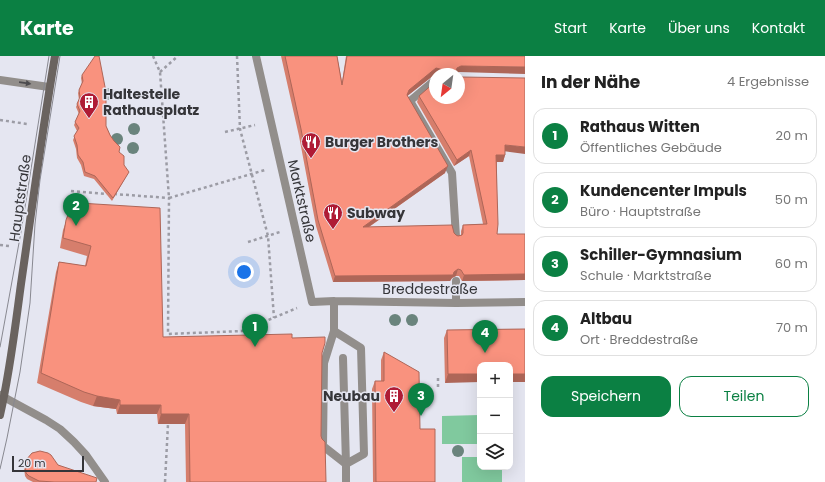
<!DOCTYPE html>
<html lang="de">
<head>
<meta charset="utf-8">
<style>
  body { margin:0; font-family:Poppins,sans-serif; background:#f2f2f2; color:#222 }
  .controls { position:absolute; right:12px; bottom:12px; display:grid; overflow:hidden; border-radius:8px; box-shadow:0 4px 16px #0002 }
  .controls button { width:36px; height:36px; display:grid; place-items:center; padding:0; border:0; border-bottom:1px solid #e0e0e0; background:#fff; color:#222; font:20px sans-serif }
  .compass { position:absolute; left:429px; top:12px; width:36px; height:36px; border-radius:50%; background:#fff; box-shadow:0 4px 16px #0002; rotate:209deg }
  .scale { position:absolute; left:12px; bottom:10px; width:72px; box-sizing:border-box; padding-left:4px; border:2px solid #353539; border-top:0; font-size:11px; line-height:14px; white-space:nowrap; color:#353539; -webkit-text-stroke:3px #e5e6f1; paint-order:stroke }
  .you { position:absolute; left:244px; top:216px; width:14px; height:14px; margin:-10px; border:3px solid #fff; border-radius:50%; background:#1a73e8; box-shadow:0 0 0 6px #1a73e833 }
  .badge { display:grid; place-items:center; width:26px; height:26px; border-radius:50%; background:#0b8043; color:#fff; font-size:13px; font-weight:700 }
  .pin { position:absolute; translate:-50% -33px; filter:drop-shadow(0 1px 2px #0008) }
  .pin::after { content:''; position:absolute; top:21px; width:14px; height:12px; background:inherit; clip-path:polygon(0 0,100% 0,50% 100%) }
  .list { margin:0; padding:0; list-style:none }
  h2 { display:flex; justify-content:space-between; align-items:center; height:52px; margin:0; padding:0 16px; font-size:17px }
  h2 small { font-size:13px; font-weight:400; color:#767676 }
  .list li { display:grid; grid-template-columns:26px 1fr auto; gap:12px; align-items:center; box-sizing:border-box; height:56px; margin:0 8px 8px; padding:0 8px; border:1px solid #e0e0e0; border-radius:12px }
  .list b { display:block; font-size:15px; white-space:nowrap }
  .list p { margin:0; font-size:13px; white-space:nowrap; color:#767676 }
  .list em { font-size:13px; font-style:normal; color:#767676 }
  .actions { display:flex; gap:8px; padding:12px 16px }
  .actions a { flex:1; padding:9px 0; border:1px solid #0b8043; border-radius:12px; text-align:center; font-size:14px; color:#0b8043 }
  .actions .main { background:#0b8043; color:#fff }
  .icon { flex:none; width:22px; height:22px; fill:none; stroke:currentColor; stroke-width:2; stroke-linecap:round; stroke-linejoin:round }
  .map { position:relative; flex:none; width:525px; height:426px; overflow:hidden }
  header { display:flex; align-items:center; gap:24px; box-sizing:border-box; height:56px; padding:0 20px; background:#0b8043; color:#fff }
  header strong { font-size:19px }
  nav { display:flex; gap:22px; margin-inline-start:auto; font-size:14px }
  main { display:flex }
  aside { flex:1; background:#fff }
  .map>svg:first-child { display:block }
</style>
</head>
<body>
<header>
<strong>Karte</strong>
<nav><a>Start</a><a>Karte</a><a>Über uns</a><a>Kontakt</a></nav>
</header>
<main>
<div class="map">
<svg width="525" height="426" viewBox="0 0 525 426">
  <rect width="100%" height="100%" fill="#e5e6f1"/>
  <!-- green -->
  <path fill="#80c99e" d="M480 359V388H442V360Z
    M462 401H480V411H502V426H462Z"/>
  <g fill="none" stroke-linecap="round" stroke-linejoin="round">
    <!-- path -->
    <path stroke="#9c9ca5" stroke-width="2.5" stroke-dasharray="3 3" stroke-linecap="butt" d="M153 0 160 16 169 142 265 114
      M237 0 240 73 268 180 274 262
      M160 16 178 0
      M0 64 27 68
      M225 76 255 69
      M71 135 107 138
      M114 138 169 142 168 278 242 275 297 252
      M248 186 280 176
      M0 189 9 190
      M438 322V333
      M420 340H431
      M165 426 168 368"/>
    <!-- lane -->
    <path stroke="#928e8b" stroke-width="8" d="M0 24 49 31
      M343 302 346 408"/>
    <!-- street -->
    <path stroke="#928e8b" stroke-width="8" d="M256 0 312 246 334 245V275L324 307 323 390 346 408V426
      M435 24 410 45 452 117 456 181
      M334 245 456 247 525 246
      M456 247V225
      M334 275 361 292 364 398 346 408
      M0 339 46 364 60 373 74 386 86 399 105 426"/>
    <!-- secondary -->
    <path stroke="#6a635f" stroke-width="8" d="M0 359C10 316 15 272 21 228 32 152 42 76 55 0"/>
    <!-- tram -->
    <path stroke="#888890" stroke-width="1" d="M0 291 21 176 49 0
      M0 413 7 382 20 316 30 247 35 168 40 124 60 0"/>
  </g>
  <!-- trees -->
  <g fill="#6a847d">
    <circle cx="109" cy="38" r="6"/>
    <circle cx="134" cy="73" r="6"/>
    <circle cx="117" cy="83" r="6"/>
    <circle cx="133" cy="92" r="6"/>
    <circle cx="395" cy="264" r="6"/>
    <circle cx="412" cy="264" r="6"/>
    <circle cx="458" cy="395" r="6"/>
  </g>
  <!-- wall -->
  <path fill="#d67e6c" d="M281 0H337L342 26 346 0H525L459 16 457 18H435V19H434L407 40 445 117 369 171 454 177 456 179 458 180 461 179V175L463 169 483 168 469 100 454 110 417 46 419 40 505 95V99L503 106H497V178H525V224L462 225 459 220H456L452 222 450 225 333 226 316 170 299 80Z
    M82 19 110 79 119 96 127 119 112 145 94 123 84 120 81 109 77 102 76 93 73 84 77 75 74 69 79 58 76 51 79 44 78 37 82 28 81 22Z
    M72 149 163 281 292 282 322 297 321 380 326 426H186L185 368H158L157 358H117L116 353 93 350 81 346 37 327 56 216 59 206 85 210 87 200 60 192 63 174Z
    M525 273V326H510V309L445 327 444 282 447 274Z
    M384 296 420 373 435 426H373L372 333 375 325H381V304Z
    M26 404 58 409 96 426H33L27 423 25 420 24 412Z"/>
  <!-- shaded-wall -->
  <path fill="#ae6658" d="M461 10 525 11V18L459 16 455 18 457 12Z
    M436 12 440 13 438 18 434 19 406 41 409 34Z
    M505 89 525 91V98L503 95Z
    M471 94 469 100 454 110 457 104Z
    M496 99H505L503 106H494Z
    M448 110 445 117 360 177 363 171Z
    M458 213 456 220 452 222 450 225 333 226 335 220 454 216Z
    M525 218V224L462 225 464 219Z
    M448 318H480V326L445 327Z
    M510 318H525V326H510Z
    M97 340 120 344 116 353 93 350Z
    M120 349H161L157 358H117Z
    M161 358H189L185 368H158Z"/>
  <!-- building -->
  <path fill="#f9927e" stroke="#ae6658" d="M95 0H99L106 36V70L110 79 114 85 120 91 119 96 124 100V109L129 116 113 142 95 120 85 116 83 106 78 99 77 89 74 80 79 72 75 66 80 55 77 48 80 41 79 34 83 25 82 19Z
    M285 0H337L342 29 347 0H525V11L461 10 457 12 456 16 457 18H443L442 14 440 13 436 12 409 34 407 39 448 110 363 171 452 169 454 177 456 179 458 180 462 179 463 177V169L487 168 471 94 457 104 419 40 435 26V42H459V20L461 21 525 22V91L505 89V99H496L498 168 497 178H525V218L464 219 461 214 458 213 454 216 453 219 335 220 318 164 301 73Z
    M79 147 160 152 163 281 292 278V282L325 281V287L322 297 321 380 322 383 325 386 326 426H190L189 358H161V349H120V344L97 340 84 336 41 317 59 206 86 210 91 190 63 182 66 164 72 149Z
    M525 273V318H510V309H480V318H448L447 274Z
    M384 296 419 316 420 373H435V426H376L375 325H384Z
    M40 395 48 397 51 399 58 409 97 422 96 426H54L39 425 29 420 26 417 25 408 26 404 32 397Z"/>
  <!-- one-way arrows -->
  <defs><path id="oneway-solid" d="M-6-.8H1V-3.2L6.5 0L1 3.2V.8H-6Z"/></defs>
  <use fill="#4c4b4e" href="#oneway-solid" transform="translate(25 27) rotate(8)"/>
  <!-- icons -->
  <defs>
    <g id="building-pin" transform="scale(1)"><path d="M0 17L-7.5 6A9.5 9.5 0 1 1 7.5 6Z" fill="#af1b35" stroke="#e5e6f1"/><path d="M-4-6H4V6H1V3H-1V6H-4ZM-2.5-4.3h1.7v1.8h-1.7ZM.8-4.3h1.7v1.8H.8ZM-2.5-1h1.7V.8h-1.7ZM.8-1h1.7V.8H.8Z" fill="#fff"/></g>
    <g id="restaurant-pin" transform="scale(1)"><path d="M0 17L-7.5 6A9.5 9.5 0 1 1 7.5 6Z" fill="#af1b35" stroke="#e5e6f1"/><path d="M-5-6h1v4h1v-4h1v4h1v-4h1v5L-1.5 .5V6h-2V.5L-5-1ZM5-6V6H3V1.5H1.5Q1.5-4 5-6Z" fill="#fff"/></g>
  </defs>
  <g fill-rule="evenodd">
    <use href="#building-pin" x="89" y="46"/>
    <use href="#restaurant-pin" x="311" y="86"/>
    <use href="#restaurant-pin" x="333" y="157"/>
    <use href="#building-pin" x="394" y="340"/>
  </g>
  <g text-anchor="middle" stroke-width="3" stroke-linejoin="round" paint-order="stroke">
    <!-- poi labels -->
    <g font-size="14" font-weight="bold" fill="#353539" stroke="#e5e6f1" text-anchor="start">
      <text x="103" y="43">Haltestelle<tspan x="103" dy="16">Rathausplatz</tspan></text>
      <text x="325" y="91">Burger Brothers</text>
      <text x="347" y="162">Subway</text>
      <text x="380" y="345" text-anchor="end">Neubau</text>
    </g>
    <!-- street labels -->
    <g font-size="14" fill="#353539" stroke="#e5e6f1">
      <text transform="translate(20 142) rotate(-82)" y="5">Hauptstraße</text>
      <text transform="translate(302 145) rotate(77)" y="5">Marktstraße</text>
      <text x="430" y="238">Breddestraße</text>
    </g>
  </g>
</svg>
<div class="controls">
<button>+</button>
<button>−</button>
<button><svg class="icon" aria-label="layers" viewBox="0 0 24 24"><path d="M12 4l9 5-9 5-9-5zM3 14l9 5 9-5"/></svg></button>
</div>
<svg class="compass" viewBox="-18 -18 36 36"><path d="M0-13l5 13h-10z" fill="#e53935"/><path d="M0 13l5-13h-10z" fill="#767676"/></svg>
<div class="scale">20 m</div>
<div class="you"></div>
<div class="pin badge" style="left:255px;top:291px">1</div>
<div class="pin badge" style="left:76px;top:170px">2</div>
<div class="pin badge" style="left:421px;top:360px">3</div>
<div class="pin badge" style="left:485px;top:297px">4</div>
</div>
<aside>
<h2>In der Nähe<small>4 Ergebnisse</small></h2>
<ul class="list">
<li><span class="badge">1</span><div><b>Rathaus Witten</b><p>Öffentliches Gebäude</p></div><em>20 m</em></li>
<li><span class="badge">2</span><div><b>Kundencenter Impuls</b><p>Büro · Hauptstraße</p></div><em>50 m</em></li>
<li><span class="badge">3</span><div><b>Schiller-Gymnasium</b><p>Schule · Marktstraße</p></div><em>60 m</em></li>
<li><span class="badge">4</span><div><b>Altbau</b><p>Ort · Breddestraße</p></div><em>70 m</em></li>
</ul>
<div class="actions"><a class="main">Speichern</a><a>Teilen</a></div>
</aside>
</main>
</body>
</html>
